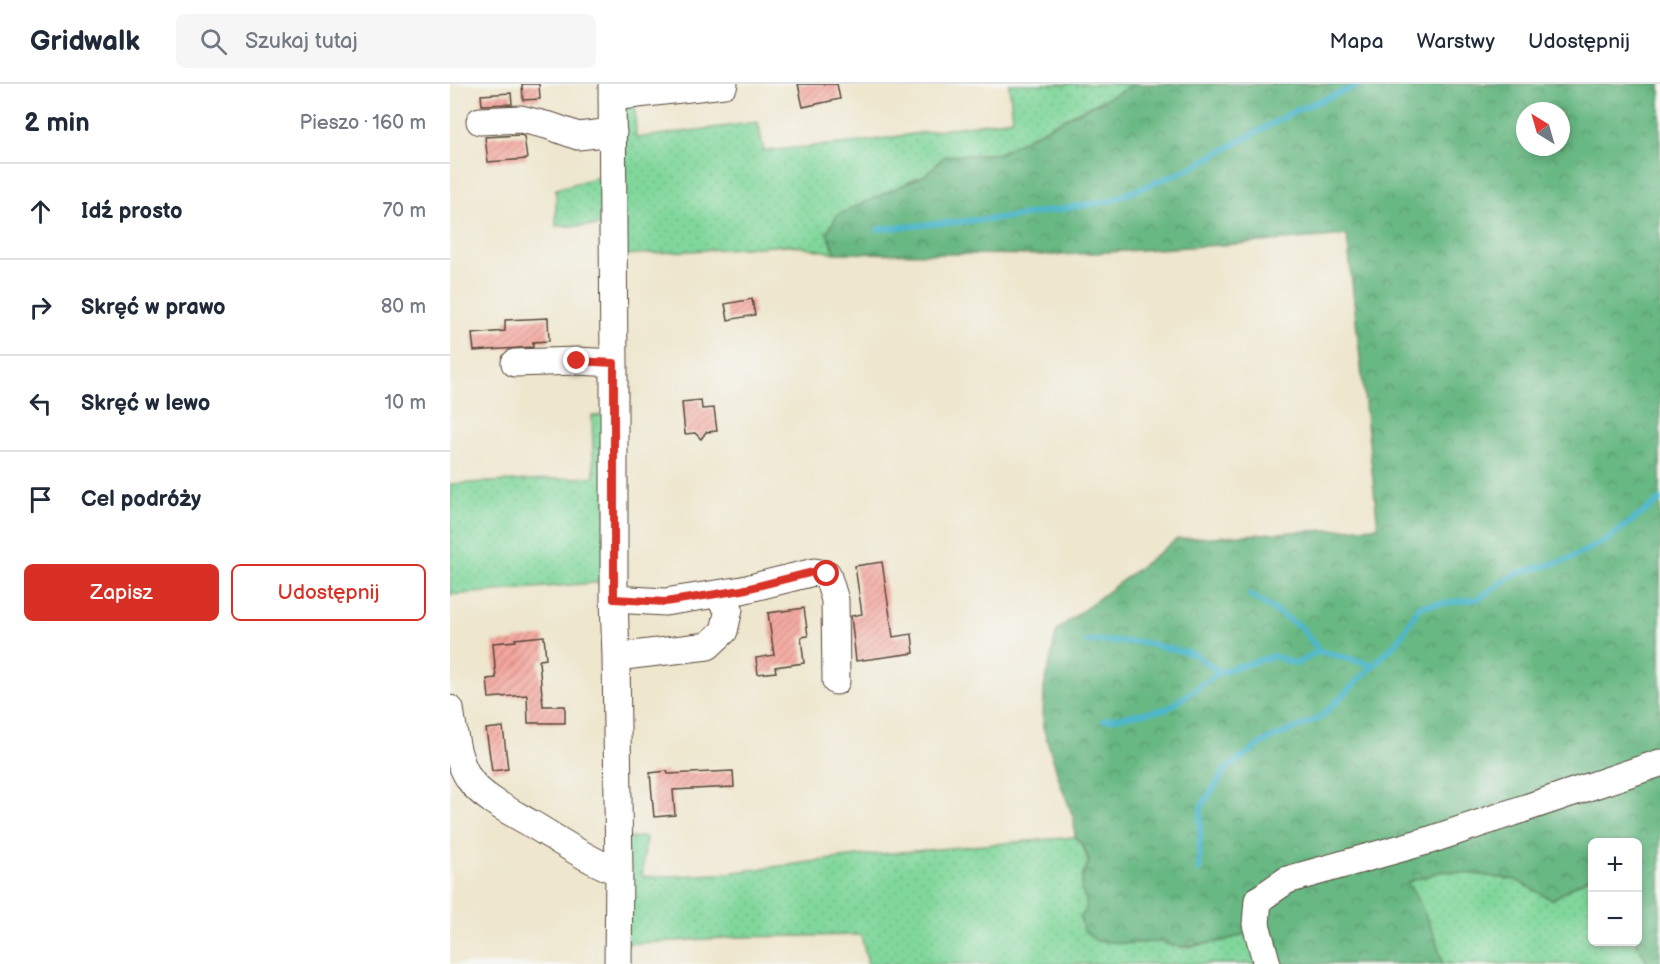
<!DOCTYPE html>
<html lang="pl">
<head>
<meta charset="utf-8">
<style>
  body { margin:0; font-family:"Balsamiq Sans",sans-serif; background:#f6f6f7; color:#1f2937 }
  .controls { position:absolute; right:18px; bottom:18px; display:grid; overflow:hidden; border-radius:9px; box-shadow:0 3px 9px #0003 }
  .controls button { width:54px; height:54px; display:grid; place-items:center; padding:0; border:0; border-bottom:2px solid #e0e1e3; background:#fff; color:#1f2937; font:30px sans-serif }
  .compass { position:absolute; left:1066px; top:18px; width:54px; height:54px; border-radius:50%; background:#fff; box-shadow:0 3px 9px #0003; rotate:323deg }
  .stop { position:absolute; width:18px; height:18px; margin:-14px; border:4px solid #d93025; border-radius:50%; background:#fff }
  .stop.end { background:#d93025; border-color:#fff; box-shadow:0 2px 6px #0008 }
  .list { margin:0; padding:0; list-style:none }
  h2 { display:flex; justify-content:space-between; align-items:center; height:78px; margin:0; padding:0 24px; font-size:26px }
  h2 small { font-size:20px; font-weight:400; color:#747a83 }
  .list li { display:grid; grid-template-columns:39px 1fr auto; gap:18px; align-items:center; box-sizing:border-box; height:96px; padding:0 24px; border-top:2px solid #e0e1e3 }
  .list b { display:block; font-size:22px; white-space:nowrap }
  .list em { font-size:20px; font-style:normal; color:#747a83 }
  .actions { display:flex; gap:12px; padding:18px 24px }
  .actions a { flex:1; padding:14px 0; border:2px solid #d93025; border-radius:9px; text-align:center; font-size:21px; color:#d93025 }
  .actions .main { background:#d93025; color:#fff }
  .icon { flex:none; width:33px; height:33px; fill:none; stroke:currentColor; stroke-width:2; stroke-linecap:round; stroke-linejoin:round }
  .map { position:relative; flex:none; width:1210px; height:880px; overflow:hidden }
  header { display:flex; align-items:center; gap:36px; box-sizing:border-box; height:84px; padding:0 30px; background:#fff; border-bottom:2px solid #e0e1e3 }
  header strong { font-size:28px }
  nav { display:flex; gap:33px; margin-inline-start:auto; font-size:21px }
  .search { width:420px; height:54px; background:#f6f6f7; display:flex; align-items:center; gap:15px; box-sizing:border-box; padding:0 21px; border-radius:9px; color:#747a83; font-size:22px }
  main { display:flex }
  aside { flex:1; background:#fff }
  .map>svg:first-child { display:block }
</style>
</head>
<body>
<header>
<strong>Gridwalk</strong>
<div class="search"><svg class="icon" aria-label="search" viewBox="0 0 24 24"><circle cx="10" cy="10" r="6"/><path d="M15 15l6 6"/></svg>Szukaj tutaj</div>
<nav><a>Mapa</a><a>Warstwy</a><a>Udostępnij</a></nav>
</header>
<main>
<aside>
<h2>2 min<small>Pieszo · 160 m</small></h2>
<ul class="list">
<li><svg class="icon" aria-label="ahead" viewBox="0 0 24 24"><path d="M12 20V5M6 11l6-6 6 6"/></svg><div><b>Idź prosto</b></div><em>70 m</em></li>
<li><svg class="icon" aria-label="right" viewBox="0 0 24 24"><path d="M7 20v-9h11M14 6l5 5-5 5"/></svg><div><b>Skręć w prawo</b></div><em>80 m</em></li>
<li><svg class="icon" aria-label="left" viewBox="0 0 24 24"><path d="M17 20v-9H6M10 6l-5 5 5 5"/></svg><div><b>Skręć w lewo</b></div><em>10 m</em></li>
<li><svg class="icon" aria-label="arrive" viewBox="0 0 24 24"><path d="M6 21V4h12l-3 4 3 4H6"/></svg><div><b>Cel podróży</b></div></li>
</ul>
<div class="actions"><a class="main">Zapisz</a><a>Udostępnij</a></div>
</aside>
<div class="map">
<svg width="1210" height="880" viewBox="0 0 1210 880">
  <defs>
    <pattern id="grass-dots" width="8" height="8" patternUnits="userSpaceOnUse" patternTransform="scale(1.5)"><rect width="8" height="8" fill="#80d79b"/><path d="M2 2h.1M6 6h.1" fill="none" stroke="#70b985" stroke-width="1.8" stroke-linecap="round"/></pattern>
    <pattern id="forest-crowns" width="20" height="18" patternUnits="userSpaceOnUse" patternTransform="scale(1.5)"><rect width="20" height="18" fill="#68b883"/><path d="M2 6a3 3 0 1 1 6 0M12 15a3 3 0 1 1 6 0" fill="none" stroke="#57966b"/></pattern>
    <pattern id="building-hatch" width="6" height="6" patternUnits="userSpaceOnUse" patternTransform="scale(1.5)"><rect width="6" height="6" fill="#f4a69d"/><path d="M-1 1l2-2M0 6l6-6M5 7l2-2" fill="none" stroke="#c7877f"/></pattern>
  </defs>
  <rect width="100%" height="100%" fill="#f6f6f2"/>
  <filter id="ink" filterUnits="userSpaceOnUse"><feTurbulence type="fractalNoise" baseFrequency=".0167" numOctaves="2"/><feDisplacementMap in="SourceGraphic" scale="12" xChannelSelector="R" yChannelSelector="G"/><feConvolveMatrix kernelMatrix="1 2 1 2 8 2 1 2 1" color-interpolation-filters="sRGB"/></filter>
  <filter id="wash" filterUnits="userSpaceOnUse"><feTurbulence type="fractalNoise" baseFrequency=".008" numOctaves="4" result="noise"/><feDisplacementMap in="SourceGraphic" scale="24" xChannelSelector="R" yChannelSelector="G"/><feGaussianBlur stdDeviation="1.35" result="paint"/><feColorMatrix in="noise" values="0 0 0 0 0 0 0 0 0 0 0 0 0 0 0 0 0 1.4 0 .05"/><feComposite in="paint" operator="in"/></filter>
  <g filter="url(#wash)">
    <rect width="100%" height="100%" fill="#eee6cd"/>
    <!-- grass -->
    <path fill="url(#grass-dots)" stroke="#5e805c" stroke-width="1.5" d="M559 0H686L614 35 548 70 495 72 475 91 388 131 377 149 386 169 340 161 172 171 176 17H185L186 54 308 38 314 67 410 58 563 35Z
      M157 90 156 142H106V105Z
      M157 331 155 498 0 511V400L144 393 142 332Z
      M196 753 192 792 203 793 269 790 407 772 625 753C646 774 637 800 636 827L673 859 712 858 729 863H738L773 857 794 850H802L812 880H418L411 851 288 853 175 860 176 754Z
      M993 787 1032 791 1066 796 1102 816 1122 802 1142 792V858H1186L1199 880H993L984 850 957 798Z"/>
    <!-- forest -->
    <path fill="url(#forest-crowns)" stroke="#527150" stroke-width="1.5" fill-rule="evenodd" d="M686 0H1210V880H1199L1186 858H1188V758H1142V792L1122 803 1102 816 1066 796 1032 791 993 787 957 798 967 813 984 850 993 880H812L801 850H794L773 857 728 863 712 858 673 859 646 857 633 845 630 833 636 827V815L631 806 632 794 639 777 633 761 625 753 624 735 611 701 593 643 594 604 607 546 727 455 928 443 897 151 786 160 611 171 386 169 377 149 387 131 475 91 495 72 548 70 614 35ZM1075 27H1111V63H1075Z"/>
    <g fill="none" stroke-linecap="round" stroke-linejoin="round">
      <!-- stream -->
      <path stroke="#4eb7cc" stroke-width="6" d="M429 145 562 133 660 117 741 84 847 26 912 0
        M800 511 851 543 869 567
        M637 557 691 558 744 570 770 588
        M654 636 717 625 770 588 824 572 846 580 869 567 924 581
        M749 786 751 723 776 685 815 657 870 634 948 557 970 522 1028 515 1065 490 1117 476 1155 457 1210 416"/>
    </g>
    <g id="blocks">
      <!-- building -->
      <path fill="url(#building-hatch)" d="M72 0H89L90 15 73 16Z
        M348 0H387L390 15 353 23Z
        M61 9 62 20 32 21 31 11Z
        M70 51 74 52 77 75 38 78 35 53Z
        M302 215 305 231 278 236 275 220Z
        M98 234 99 257 83 258V263L24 267 22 250 55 247V236Z
        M251 316 252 325 264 324 267 347 256 348 251 355 245 349 235 350 232 318Z
        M432 478 443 553 462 550 464 569 406 577 401 532 412 530 405 482Z
        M354 524 358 552 351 553 354 579 325 583 326 588 308 590 306 574 324 571 318 529Z
        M94 552 96 575 90 576 89 577 93 622H115V639H78L77 611 39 614 37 595 46 594 43 559 66 557 65 555Z
        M53 643 58 685 42 687 36 645Z
        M217 687 218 690 283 687 284 703 223 706 225 731 204 733 200 689Z"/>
    </g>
  </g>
  <g filter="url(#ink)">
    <use href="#blocks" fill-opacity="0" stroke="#564638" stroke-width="1.5"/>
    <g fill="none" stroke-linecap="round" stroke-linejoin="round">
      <!-- minor casing -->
      <g stroke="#564638" stroke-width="29">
        <path id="minor" d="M162 0 164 279V515L166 573 169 788 168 880
          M162 13 274 0
          M30 37 71 35 100 42 128 52 163 48
          M65 279 127 277 164 279
          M164 515 215 518 292 506 364 488 377 490 385 516 386 597
          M166 573 258 562 274 547 279 525 266 510
          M0 625C4 649 6 676 20 696 31 713 63 729 80 739 109 756 137 776 169 788
          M817 880 806 840 808 816 837 796 980 756 1210 679"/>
      </g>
      <!-- minor -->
      <use href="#minor" stroke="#fff" stroke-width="27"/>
    </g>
  </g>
  <g fill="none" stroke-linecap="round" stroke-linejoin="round" filter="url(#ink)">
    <!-- route -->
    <path stroke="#d93025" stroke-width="8" d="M127 277 164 279V515L215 518 292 506 363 488 377 490"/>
  </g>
</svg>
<div class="controls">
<button>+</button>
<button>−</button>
</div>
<svg class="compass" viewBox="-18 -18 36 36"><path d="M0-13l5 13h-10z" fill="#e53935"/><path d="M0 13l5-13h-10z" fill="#747a83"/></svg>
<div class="stop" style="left:377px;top:490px"></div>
<div class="stop end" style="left:127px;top:277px"></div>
</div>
</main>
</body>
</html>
